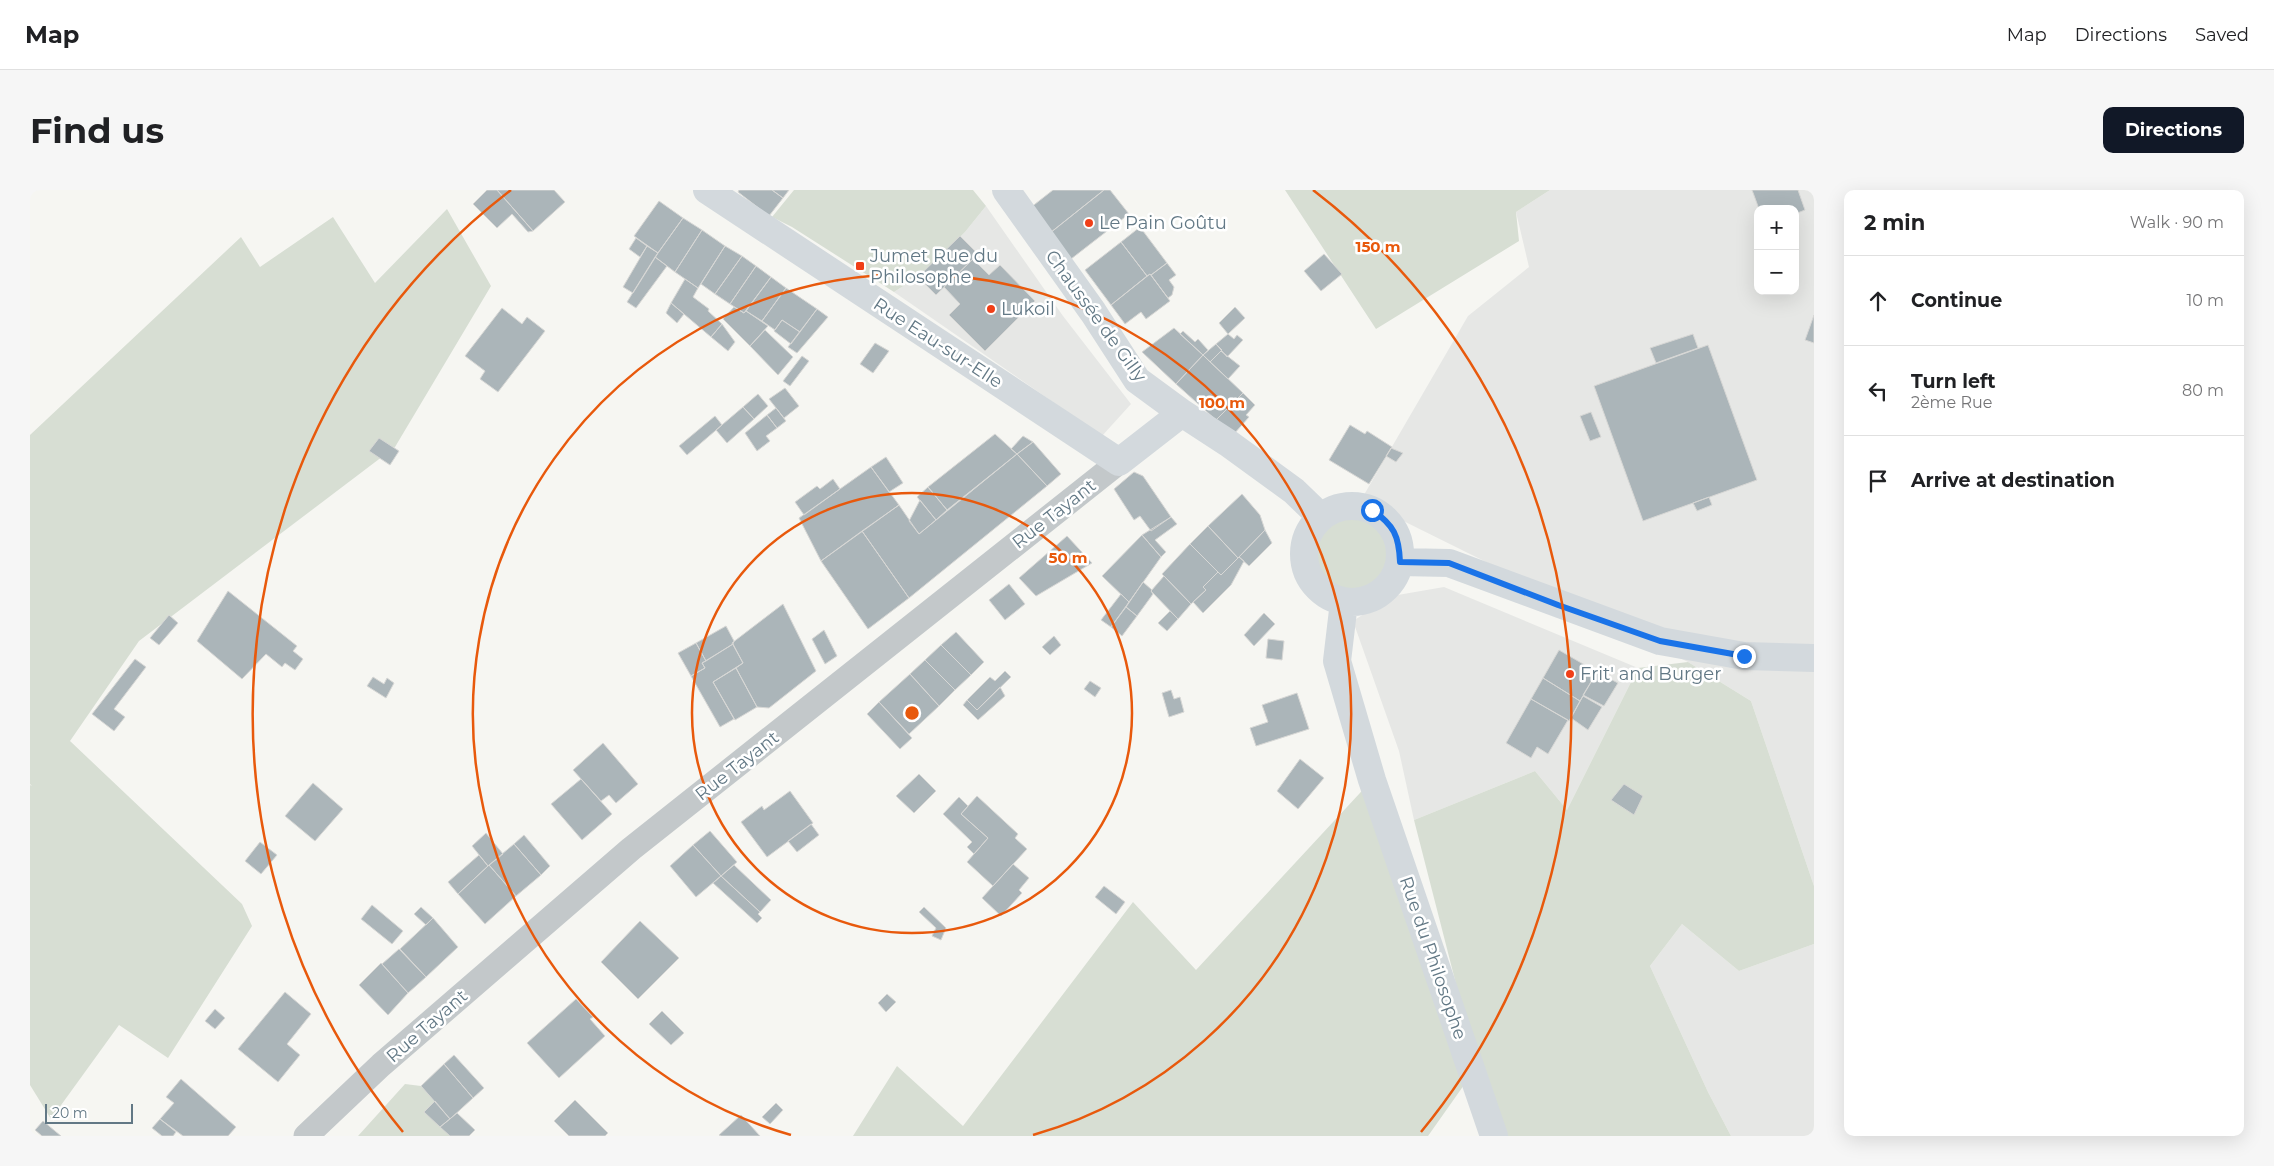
<!DOCTYPE html>
<html lang="en">
<head>
<meta charset="utf-8">
<style>
  body { margin:0; font-family:Montserrat,sans-serif; background:#f6f6f6; color:#202124 }
  .controls { position:absolute; right:15px; top:15px; display:grid; overflow:hidden; border-radius:10px; box-shadow:0 5px 20px #0002 }
  .controls button { width:45px; height:45px; display:grid; place-items:center; padding:0; border:0; border-bottom:1px solid #e0e0e0; background:#fff; color:#202124; font:25px sans-serif }
  .scale { position:absolute; left:15px; bottom:12px; width:88px; box-sizing:border-box; padding-left:5px; border:2px solid #627885; border-top:0; font-size:14px; line-height:18px; white-space:nowrap; color:#627885; -webkit-text-stroke:4px #fff; paint-order:stroke }
  .stop { position:absolute; width:15px; height:15px; margin:-11px; border:4px solid #1a73e8; border-radius:50%; background:#fff }
  .stop.end { background:#1a73e8; border-color:#fff; box-shadow:0 1px 5px #0008 }
  .list { margin:0; padding:0; list-style:none }
  h2 { display:flex; justify-content:space-between; align-items:center; height:65px; margin:0; padding:0 20px; font-size:21px }
  h2 small { font-size:16px; font-weight:400; color:#757577 }
  .list li { display:grid; grid-template-columns:32px 1fr auto; gap:15px; align-items:center; box-sizing:border-box; height:90px; padding:0 20px; border-top:1px solid #e0e0e0 }
  .list b { display:block; font-size:19px; white-space:nowrap }
  .list p { margin:0; font-size:16px; white-space:nowrap; color:#757577 }
  .list em { font-size:16px; font-style:normal; color:#757577 }
  .icon { flex:none; width:28px; height:28px; fill:none; stroke:currentColor; stroke-width:2; stroke-linecap:round; stroke-linejoin:round }
  .map { position:relative; flex:none; width:1784px; height:946px; overflow:hidden; border-radius:10px }
  header { display:flex; align-items:center; gap:30px; box-sizing:border-box; height:70px; padding:0 25px; background:#fff; border-bottom:1px solid #e0e0e0 }
  header strong { font-size:24px }
  nav { display:flex; gap:28px; margin-inline-start:auto; font-size:18px }
  .intro { display:flex; align-items:center; justify-content:space-between; box-sizing:border-box; height:120px; padding:0 30px }
  h1 { margin:0; font-size:35px }
  .button { padding:12px 22px; border-radius:10px; background:#111827; color:#fff; font-size:18px; font-weight:700 }
  main { display:flex; gap:30px; padding:0 30px }
  aside { flex:1; background:#fff; border-radius:10px; box-shadow:0 5px 20px #0002 }
  .map>svg:first-child { display:block }
</style>
</head>
<body>
<header>
<strong>Map</strong>
<nav><a>Map</a><a>Directions</a><a>Saved</a></nav>
</header>
<div class="intro"><h1>Find us</h1><a class="button">Directions</a></div>
<main>
<div class="map">
<svg width="1784" height="946" viewBox="0 0 1784 946">
  <rect width="100%" height="100%" fill="#f6f6f2"/>
  <!-- built -->
  <path fill="#e6e7e5" fill-rule="evenodd" d="M1520 0H1784V696L1721 511 1658 472 1331 310 1438 126 1499 77 1486 22ZM1728 19H1765V101H1728Z
    M956 16 1033 126 1101 214 1072 246 864 102 895 82 935 42Z
    M1414 397 1608 478 1537 620 1505 581 1384 630 1369 561 1323 431 1362 406Z
    M1652 734 1709 781 1784 754V946H1701L1678 902 1620 776Z"/>
  <!-- green -->
  <path fill="#d7ded3" d="M764 0H943L956 16 935 42 895 82 864 102 762 37 742 27Z
    M1255 0H1520L1486 22 1489 51 1346 139Z
    M417 19 461 96 365 257 109 451 40 551 212 714 222 736 138 868 89 835 21 929 0 895V595L2 596 0 594V245L211 47 230 77 303 27 345 93Z
    M1274 364a48 48 0 1 1 96 0a48 48 0 1 1-96 0Z
    M1658 472 1721 511 1784 696V754L1709 781 1652 734 1620 776 1678 902 1701 946H1465L1384 630 1505 581 1537 620 1608 478Z
    M1342 590 1434 895 1398 946H823L867 876 933 936 1103 712 1166 780Z
    M375 894 391 896 405 912 420 946H328Z"/>
  <!-- building -->
  <path fill="#abb5b9" stroke="#d7d7d5" d="M457 0H467L503 41 498 42 482 24 467 38 443 14Z
    M467 0H524L535 12 503 41Z
    M709 0H742L753 8 739 26 708 2Z
    M742 0H759L753 8Z
    M1023 0H1074L1020 43 1000 18Z
    M1074 0H1080L1099 24 1041 69 1020 43Z
    M1722 0H1768L1775 20 1765 24V19H1729Z
    M629 11 653 28 628 63 604 46Z
    M653 28 672 40 645 82 625 67Z
    M1110 37 1137 73 1121 85 1120 84 1117 86 1091 52Z
    M672 40 695 56 668 98 645 82Z
    M930 46 948 64 906 105 888 87Z
    M606 48 617 56 610 67 599 59Z
    M1091 52 1117 86 1081 115 1055 80Z
    M617 56 628 63 603 103 593 97Z
    M695 56 712 66 685 104 671 94Z
    M1294 64 1312 84 1291 101 1274 81Z
    M712 66 726 76 700 114 685 104Z
    M625 67 637 76 606 118 597 112Z
    M943 69 959 85 970 75 1005 111 955 161 919 125 930 114 914 97Z
    M1137 73 1146 85 1139 90 1144 97 1142 105 1138 108 1121 85Z
    M726 76 741 87 714 123 700 114Z
    M1120 84 1140 111 1116 129 1111 122 1095 134 1081 115Z
    M741 87 756 98 732 131 716 121Z
    M655 89 668 98 663 107 679 119 678 121 692 134 681 147 641 113Z
    M756 98 787 119 770 142 752 130 745 140 732 131Z
    M641 113 654 124 647 133 636 123Z
    M704 117 714 123 716 121 738 136 720 156 693 129Z
    M1205 117 1215 128 1198 144 1189 133Z
    M472 118 492 134 497 127 515 141 468 202 450 189 455 181 435 166Z
    M787 119 798 127 767 163 758 157Z
    M1784 125V153L1775 150Z
    M752 130 770 142 761 154 744 141Z
    M692 134 705 152 698 161 681 147Z
    M1144 138 1173 165 1146 194 1112 162Z
    M735 140 763 167 748 185 720 156Z
    M1153 141 1165 152 1168 149 1178 160 1173 165 1150 144Z
    M1198 144 1204 149 1207 145 1213 150 1197 167 1186 154Z
    M1663 144 1668 158 1626 173 1620 158Z
    M845 153 859 161 843 183 830 174Z
    M1186 154 1192 160 1180 172 1173 165Z
    M1678 155 1727 290 1613 331 1564 196Z
    M1191 161 1210 176 1198 189 1180 172Z
    M1173 165 1213 203 1186 230 1146 194Z
    M772 166 779 171 760 196 753 191Z
    M755 198 769 216 754 228 739 209Z
    M1213 203 1225 215 1216 225 1219 227 1203 245 1186 230Z
    M728 204 738 216 724 229 713 217Z
    M713 217 724 229 697 253 686 240Z
    M746 218 756 231 747 238 737 225Z
    M1561 222 1571 247 1560 251 1550 226Z
    M737 225 747 238 736 246 740 251 727 261 715 243Z
    M685 226 692 235 657 265 649 256Z
    M1320 235 1335 244 1337 241 1362 257 1339 294 1299 270Z
    M965 244 987 264 917 320 898 297Z
    M993 246 1003 252 987 264 981 259Z
    M349 248 369 261 360 275 339 261Z
    M1003 252 1031 284 1017 296 987 264Z
    M1361 258 1373 263 1366 272 1356 266Z
    M987 264 1017 296 879 408 832 341 869 315 889 344Z
    M856 267 873 293 859 302 841 277Z
    M841 277 869 315 791 371 769 328Z
    M1104 282 1113 286 1141 327 1121 341 1110 326 1104 330 1084 299Z
    M803 289 810 299 774 325 765 312 787 296 790 299Z
    M898 297 917 320 906 330 887 307Z
    M1212 304 1230 325 1235 340 1208 368 1178 336Z
    M1679 307 1682 315 1667 321 1663 313Z
    M890 310 906 330 889 344 879 331Z
    M1141 327 1147 334 1125 350 1136 362 1131 367 1112 345Z
    M1178 336 1208 368 1191 385 1160 354Z
    M1235 340 1242 353 1219 376 1209 367Z
    M832 341 879 408 838 439 791 371Z
    M1112 345 1131 367 1099 412 1072 386Z
    M1037 346 1062 373 1006 406 989 388Z
    M1160 354 1188 382 1173 397 1176 400 1161 414 1132 384Z
    M1209 367 1214 371 1201 395 1173 423 1163 412 1176 400 1173 397 1188 382 1191 385Z
    M1134 386 1161 414 1148 429 1121 401Z
    M1113 392 1122 400 1121 401 1123 404 1107 426 1096 417Z
    M979 394 995 414 975 430 959 410Z
    M198 401 267 456 263 461 273 469 265 480 255 473 252 477 236 464 212 489 167 451Z
    M1091 404 1099 412 1081 437 1071 430Z
    M753 414 786 481 739 518 727 517 706 478 713 473 702 453Z
    M1096 417 1107 426 1092 446 1081 437Z
    M1140 421 1148 429 1137 441 1128 433Z
    M1234 423 1245 434 1224 456 1214 445Z
    M139 425 148 433 129 455 120 448Z
    M696 436 704 451 703 454 676 471 666 453Z
    M794 440 807 466 795 474 782 449Z
    M926 442 954 472 941 485 911 455Z
    M1024 446 1031 455 1020 465 1012 457Z
    M1238 449 1254 451 1252 470 1236 468Z
    M666 453 676 471 672 473 675 478 661 486 648 463Z
    M703 454 713 473 683 492 704 529 690 537 661 486 675 478 672 473Z
    M911 455 941 485 925 500 895 470Z
    M1529 460 1567 482 1550 511 1513 488Z
    M105 469 116 477 84 519 95 527 84 541 62 524Z
    M895 470 925 500 909 516 880 484Z
    M706 478 727 517 705 530 683 492Z
    M975 481 981 487 947 520 937 510 960 487 965 491Z
    M1567 482 1588 493 1574 516 1553 505Z
    M880 484 909 516 879 544 849 512Z
    M343 487 354 494 357 488 364 493 356 508 337 496Z
    M1513 488 1550 511 1539 531 1501 509Z
    M1060 491 1071 498 1065 507 1054 499Z
    M970 497 975 506 948 530 933 515 937 510 947 520Z
    M1141 500 1144 509 1150 507 1154 522 1139 527 1132 503Z
    M1267 503 1279 539 1226 556 1220 538 1238 532 1232 515Z
    M1553 506 1572 517 1558 540 1541 528Z
    M1501 509 1538 530 1518 564 1507 557 1501 568 1476 553Z
    M849 512 882 548 870 559 837 524Z
    M573 553 608 594 586 613 579 605 571 611 543 580Z
    M1270 569 1294 588 1268 619 1247 601Z
    M889 584 906 601 884 623 866 606Z
    M551 589 582 624 552 650 521 614Z
    M283 593 313 619 285 651 255 626Z
    M1594 594 1613 606 1604 625 1581 610Z
    M760 601 783 633 737 667 711 632 732 616 734 620Z
    M947 606 988 644 985 648 997 659 963 696 937 672 958 648 931 624Z
    M929 607 938 616 931 624 958 648 944 664 937 657 942 652 913 624Z
    M781 634 789 645 767 662 758 651Z
    M680 641 707 672 691 686 663 655Z
    M456 643 473 664 458 676 442 656Z
    M494 645 520 676 511 685 484 654Z
    M230 652 247 665 231 684 215 671Z
    M484 654 511 685 486 706 459 675Z
    M663 655 691 686 666 707 640 676Z
    M449 665 458 676 428 704 418 692Z
    M983 674 999 688 989 700 992 703 971 726 952 708Z
    M459 675 486 706 455 734 428 704Z
    M704 675 741 710 730 722 691 686Z
    M691 686 730 722 728 724 732 728 727 733 683 693Z
    M1074 696 1095 712 1086 724 1065 707Z
    M342 715 373 741 362 754 331 729Z
    M391 717 403 728 396 735 384 724Z
    M894 717 916 738 911 750 902 746 906 738 889 722Z
    M403 728 428 757 396 787 370 759Z
    M610 731 649 768 608 809 571 772Z
    M369 759 396 787 378 803 352 774Z
    M351 773 378 803 358 825 329 795Z
    M255 802 281 824 257 854 270 865 248 892 208 859Z
    M857 804 866 812 856 822 848 813Z
    M546 809 563 827 560 829 575 846 529 888 497 853Z
    M185 819 195 828 185 839 175 831Z
    M632 821 654 843 641 855 619 834Z
    M424 865 454 898 443 908 414 874Z
    M414 874 443 908 420 929 391 896Z
    M151 889 206 937 198 946H153L130 929 144 913 136 907Z
    M545 910 578 943 575 946H539L524 931Z
    M405 911 420 929 410 937 394 922Z
    M746 913 753 920 740 934 732 927Z
    M427 923 445 940 439 946H420L410 937Z
    M711 925 730 946H691L689 945Z
    M130 929 146 942 143 946H132L122 938Z
    M13 931 31 946H12L5 940Z"/>
  <g fill="none" stroke-linecap="round" stroke-linejoin="round">
    <!-- street -->
    <path stroke="#c3c8ca" stroke-width="25" d="M276 946 351 875 601 659 1089 272"/>
    <!-- secondary -->
    <path stroke="#d3d9dd" stroke-width="28" d="M677 0 1089 272 1152 223
      M976 0 1063 122 1107 190 1152 223 1198 253 1264 301 1291 327
      M1274 364a48 48 0 1 1 96 0a48 48 0 1 1-96 0Z
      M1370 372 1419 373 1630 451 1714 466 1784 468
      M1314 412 1307 471 1342 590 1464 946"/>
  </g>
  <g fill="none" stroke-linecap="round" stroke-linejoin="round">
    <!-- route -->
    <path stroke="#1a73e8" stroke-width="6" d="M1342 320C1364 335 1369 346 1370 372L1419 373 1528 415 1630 451 1714 466"/>
  </g>
  <!-- distance rings -->
  <g fill="none" stroke="#e8590c" stroke-width="2.5">
    <circle cx="882" cy="523" r="220"/>
    <path d="M761 945A439 439 0 1 1 1003 945"/>
    <path d="M373 942A659 659 0 0 1 481 0M1283 0A659 659 0 0 1 1391 942"/>
  </g>
  <!-- markers -->
  <g fill="#f03f18" stroke="#fff" stroke-width="2">
    <circle cx="1059" cy="33" r="5"/>
    <rect x="825" y="71" width="10" height="10" rx="2.5"/>
    <circle cx="961" cy="119" r="5"/>
    <circle cx="1540" cy="484" r="5"/>
  </g>
  <g text-anchor="middle" stroke-width="5" stroke-linejoin="round" paint-order="stroke">
    <!-- poi labels -->
    <g font-size="18" fill="#627885" stroke="#fff" text-anchor="start">
      <text x="1069" y="39">Le Pain Goûtu</text>
      <text x="840" y="72">Jumet Rue du<tspan x="840" dy="21">Philosophe</tspan></text>
      <text x="971" y="125">Lukoil</text>
      <text x="1550" y="490">Frit' and Burger</text>
    </g>
    <!-- street labels -->
    <g font-size="18" fill="#627885" stroke="#fff">
      <text transform="translate(1066 126) rotate(54)" y="6">Chaussée de Gilly</text>
      <text transform="translate(908 153) rotate(33)" y="6">Rue Eau-sur-Elle</text>
      <text transform="translate(1024 324) rotate(-38)" y="6">Rue Tayant</text>
      <text transform="translate(707 576) rotate(-38)" y="6">Rue Tayant</text>
      <text transform="translate(1403 768) rotate(71)" y="6">Rue du Philosophe</text>
      <text transform="translate(397 836) rotate(-41)" y="6">Rue Tayant</text>
    </g>
  </g>
  <circle cx="882" cy="523" r="8" fill="#e8590c" stroke="#fff" stroke-width="2.5"/>
  <g font-size="15" text-anchor="middle" font-weight="bold" fill="#e8590c" stroke="#fff" stroke-width="5" stroke-linejoin="round" paint-order="stroke">
    <text x="1348" y="62">150 m</text>
    <text x="1192" y="218">100 m</text>
    <text x="1038" y="373">50 m</text>
  </g>
</svg>
<div class="controls">
<button>+</button>
<button>−</button>
</div>
<div class="scale">20 m</div>
<div class="stop" style="left:1342px;top:320px"></div>
<div class="stop end" style="left:1714px;top:466px"></div>
</div>
<aside>
<h2>2 min<small>Walk · 90 m</small></h2>
<ul class="list">
<li><svg class="icon" aria-label="ahead" viewBox="0 0 24 24"><path d="M12 20V5M6 11l6-6 6 6"/></svg><div><b>Continue</b></div><em>10 m</em></li>
<li><svg class="icon" aria-label="left" viewBox="0 0 24 24"><path d="M17 20v-9H6M10 6l-5 5 5 5"/></svg><div><b>Turn left</b><p>2ème Rue</p></div><em>80 m</em></li>
<li><svg class="icon" aria-label="arrive" viewBox="0 0 24 24"><path d="M6 21V4h12l-3 4 3 4H6"/></svg><div><b>Arrive at destination</b></div></li>
</ul>
</aside>
</main>
</body>
</html>
